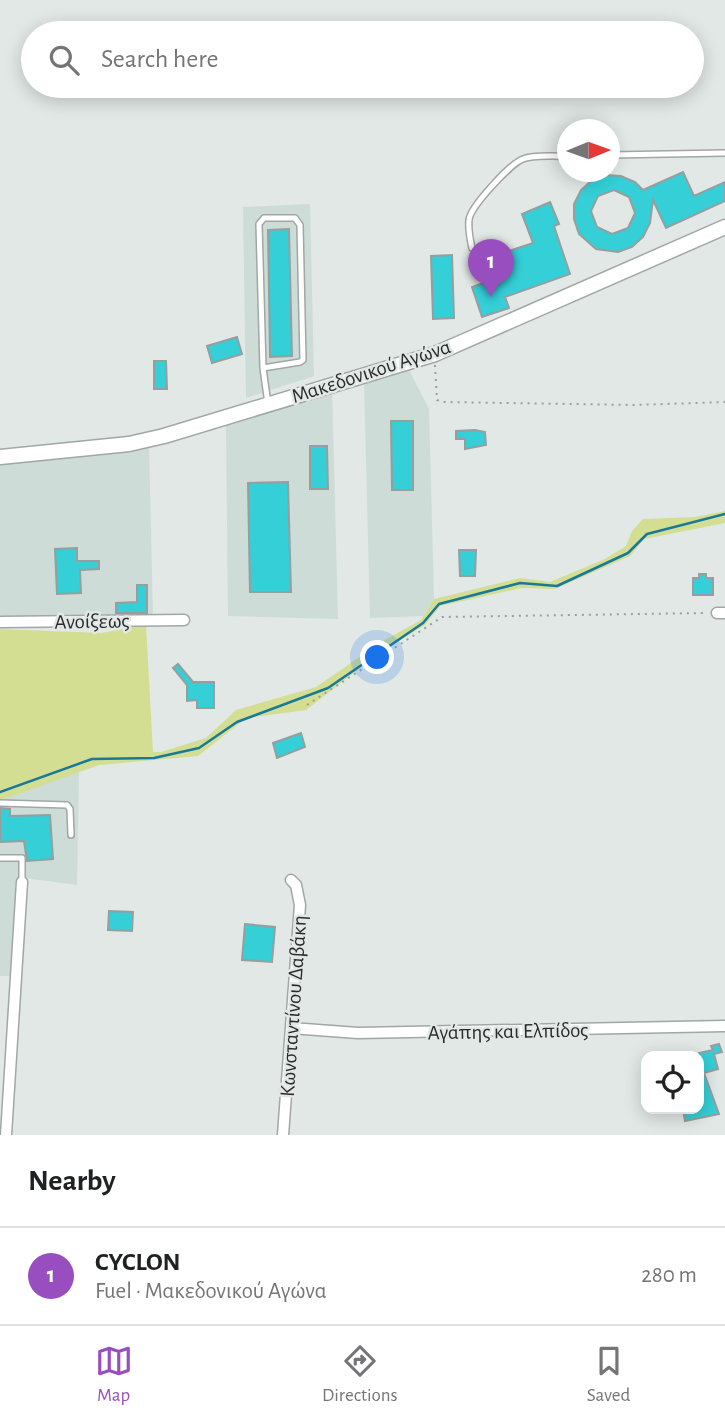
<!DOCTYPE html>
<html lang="en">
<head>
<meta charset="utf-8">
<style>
  body { margin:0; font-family:"Alegreya Sans",sans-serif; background:#f6f6f6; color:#202124 }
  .controls { position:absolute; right:21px; bottom:21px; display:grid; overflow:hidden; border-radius:14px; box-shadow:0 4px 18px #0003 }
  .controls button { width:63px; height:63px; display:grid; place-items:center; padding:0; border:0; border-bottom:2px solid #e0e0e0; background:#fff; color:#202124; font:35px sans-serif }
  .compass { position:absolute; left:557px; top:119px; width:63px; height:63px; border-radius:50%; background:#fff; box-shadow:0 4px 18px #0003; rotate:89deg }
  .you { position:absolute; left:378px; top:658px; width:24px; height:24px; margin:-18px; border:5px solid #fff; border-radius:50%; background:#1a73e8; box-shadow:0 0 0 10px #1a73e833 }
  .badge { display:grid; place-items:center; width:46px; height:46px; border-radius:50%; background:#994ec0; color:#fff; font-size:23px; font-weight:700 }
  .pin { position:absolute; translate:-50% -58px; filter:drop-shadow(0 2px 4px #0008) }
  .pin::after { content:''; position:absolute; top:37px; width:24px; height:21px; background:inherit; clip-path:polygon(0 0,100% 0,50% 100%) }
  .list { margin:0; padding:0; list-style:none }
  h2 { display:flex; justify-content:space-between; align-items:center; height:91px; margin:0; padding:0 28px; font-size:30px }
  h2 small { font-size:23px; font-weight:400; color:#757577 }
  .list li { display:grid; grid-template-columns:46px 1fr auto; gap:21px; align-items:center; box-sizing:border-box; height:98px; padding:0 28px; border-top:2px solid #e0e0e0 }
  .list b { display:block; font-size:26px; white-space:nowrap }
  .list p { margin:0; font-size:23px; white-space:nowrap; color:#757577 }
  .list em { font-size:23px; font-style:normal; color:#757577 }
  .icon { flex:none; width:38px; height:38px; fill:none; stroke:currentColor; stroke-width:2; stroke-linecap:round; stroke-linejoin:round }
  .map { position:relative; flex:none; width:725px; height:1135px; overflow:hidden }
  .search { position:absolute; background:#fff; box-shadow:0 4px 18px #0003; left:21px; right:21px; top:21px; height:77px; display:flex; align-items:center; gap:18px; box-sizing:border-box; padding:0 24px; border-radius:38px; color:#757577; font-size:26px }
  .sheet { height:189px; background:#fff }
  nav { display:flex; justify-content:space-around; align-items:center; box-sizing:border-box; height:98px; border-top:2px solid #e0e0e0; background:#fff; font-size:19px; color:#757577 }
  nav a { display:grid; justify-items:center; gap:4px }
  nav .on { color:#994ec0 }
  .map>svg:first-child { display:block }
</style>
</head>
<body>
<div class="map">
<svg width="725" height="1135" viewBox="0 0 725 1135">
  <rect width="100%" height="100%" fill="#e1e8e5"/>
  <!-- built -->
  <path fill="#cddcd6" d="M310 204 314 376 246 398 243 207Z
    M408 368 429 409 434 599 423 616 370 618 364 382Z
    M332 389 338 619 228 616 226 425Z
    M149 446 153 616 0 618V461Z
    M79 772 77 885 17 877 10 976H0V787Z"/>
  <!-- green -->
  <path fill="#d3de93" d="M725 511V523L644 539 630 556 555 589 521 588 440 606 425 625 379 653 306 710 246 718 198 756 99 765 7 798 0 799V629L101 633 146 625 153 752H161L206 738 236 710 316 687 383 641 421 620 434 599 520 578 550 582 605 559 626 546 632 531 643 519 695 517Z"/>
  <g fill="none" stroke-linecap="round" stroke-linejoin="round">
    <!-- stream -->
    <path stroke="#187999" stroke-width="2.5" d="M0 792 92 759 154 758 199 748 237 722 328 688 423 623 439 604 520 583 557 586 628 553 647 534 725 514"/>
  </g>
  <!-- building -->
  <path fill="#34cfd7" stroke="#979e9e" stroke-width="2" fill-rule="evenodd" d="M683 172 694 196 725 182V201L666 228 653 200 650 223 643 237 632 247 618 252 596 249 579 234 574 219V204L581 190 592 180 606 175 621 176 635 182 643 190ZM614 190 629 197 635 213 628 228 612 234 597 227 591 211 598 196Z
    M550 202 559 224 554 226 570 274 505 297 509 308 482 317 472 287 510 273 503 253 533 243 522 214Z
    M289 229 292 356 270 357 268 230Z
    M452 255 454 318 433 319 431 256Z
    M237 337 242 354 212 363 207 346Z
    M154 361H166L167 389H154Z
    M391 421H413V490H392Z
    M475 430 485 432 486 445 465 449V439H456V431Z
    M310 446H327L328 489H310Z
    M288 482 291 592H250L248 483Z
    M77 548V561H99V569L80 570 81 593 57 594 55 549Z
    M459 550H476L475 576H460Z
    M699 574H706V578H713V595H693V578H699Z
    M137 585H147V613H116V603L137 602Z
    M178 664 193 682H214V708H197V700L187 701V685L173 668Z
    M301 733 305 747 277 758 273 743Z
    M0 808 10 809V816L50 815 53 859 27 861 24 841 0 842Z
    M109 911 133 912 132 931 108 930Z
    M245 924 275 927 272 962 242 960Z
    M719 1044 722 1052 714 1054 718 1069 704 1073 719 1114 685 1121 683 1109H699V1053L713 1050 711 1046Z"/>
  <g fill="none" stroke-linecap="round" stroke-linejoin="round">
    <!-- service casing -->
    <g stroke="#a1a7a5" stroke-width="8">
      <path id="service" d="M610 155 725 153
        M472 248C470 239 468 229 469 220 470 207 511 163 523 159 536 154 554 157 568 156
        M263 368 300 362 303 360 300 225 295 218H264L259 224 263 368 268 404
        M0 803 67 805 70 809 71 835
        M0 858H22V882"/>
    </g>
    <!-- minor casing -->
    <g stroke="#a1a7a5" stroke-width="13">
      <path id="minor" d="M717 613H725
        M0 622 184 620
        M291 1028 358 1033 725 1026
        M6 1135 22 882
        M283 1135 300 905 296 885 291 880"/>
    </g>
    <!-- secondary casing -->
    <g stroke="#a1a7a5" stroke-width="17">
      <path id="secondary" d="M0 457 129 444 164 436 435 354 725 227"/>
    </g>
    <!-- path -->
    <path stroke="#9a9f9d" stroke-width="2" stroke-dasharray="2 5" stroke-linecap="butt" d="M435 365 437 400 443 402 635 405 725 402
      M307 705 442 617 706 613"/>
    <!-- service -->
    <use href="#service" stroke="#fff" stroke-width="5"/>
    <!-- minor -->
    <use href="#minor" stroke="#fff" stroke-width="10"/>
    <!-- secondary -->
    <use href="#secondary" stroke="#fff" stroke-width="14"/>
  </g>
  <g text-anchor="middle" stroke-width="5" stroke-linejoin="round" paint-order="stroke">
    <!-- street labels -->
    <g font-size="21" fill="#292b2a" stroke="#e1e8e5">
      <text transform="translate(371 371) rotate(-18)" y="7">Μακεδονικού Αγώνα</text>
      <text transform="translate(92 621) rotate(-1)" y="7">Ανοίξεως</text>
      <text transform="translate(293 1006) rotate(-86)" y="7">Κωνσταντίνου Δαβάκη</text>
      <text transform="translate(508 1031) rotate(-1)" y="7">Αγάπης και Ελπίδος</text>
    </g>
  </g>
</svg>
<div class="controls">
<button><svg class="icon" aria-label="locate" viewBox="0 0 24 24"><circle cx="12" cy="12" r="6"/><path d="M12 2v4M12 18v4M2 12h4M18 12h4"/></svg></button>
</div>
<svg class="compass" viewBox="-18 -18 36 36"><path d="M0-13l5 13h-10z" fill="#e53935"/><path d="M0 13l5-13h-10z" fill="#757577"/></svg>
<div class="you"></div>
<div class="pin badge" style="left:491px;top:297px">1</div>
<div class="search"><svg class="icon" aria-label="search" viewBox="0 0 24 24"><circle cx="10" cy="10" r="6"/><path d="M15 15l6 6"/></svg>Search here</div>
</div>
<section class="sheet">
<h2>Nearby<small></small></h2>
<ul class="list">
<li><span class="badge">1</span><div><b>CYCLON</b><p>Fuel · Μακεδονικού Αγώνα</p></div><em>280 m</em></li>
</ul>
</section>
<nav>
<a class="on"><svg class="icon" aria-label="map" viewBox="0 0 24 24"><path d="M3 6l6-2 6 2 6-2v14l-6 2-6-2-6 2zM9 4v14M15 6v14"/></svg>Map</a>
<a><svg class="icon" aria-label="directions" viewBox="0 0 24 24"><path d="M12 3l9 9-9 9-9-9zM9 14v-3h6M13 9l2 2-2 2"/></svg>Directions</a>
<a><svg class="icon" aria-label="saved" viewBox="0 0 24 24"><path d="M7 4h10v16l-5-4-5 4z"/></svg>Saved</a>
</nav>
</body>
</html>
